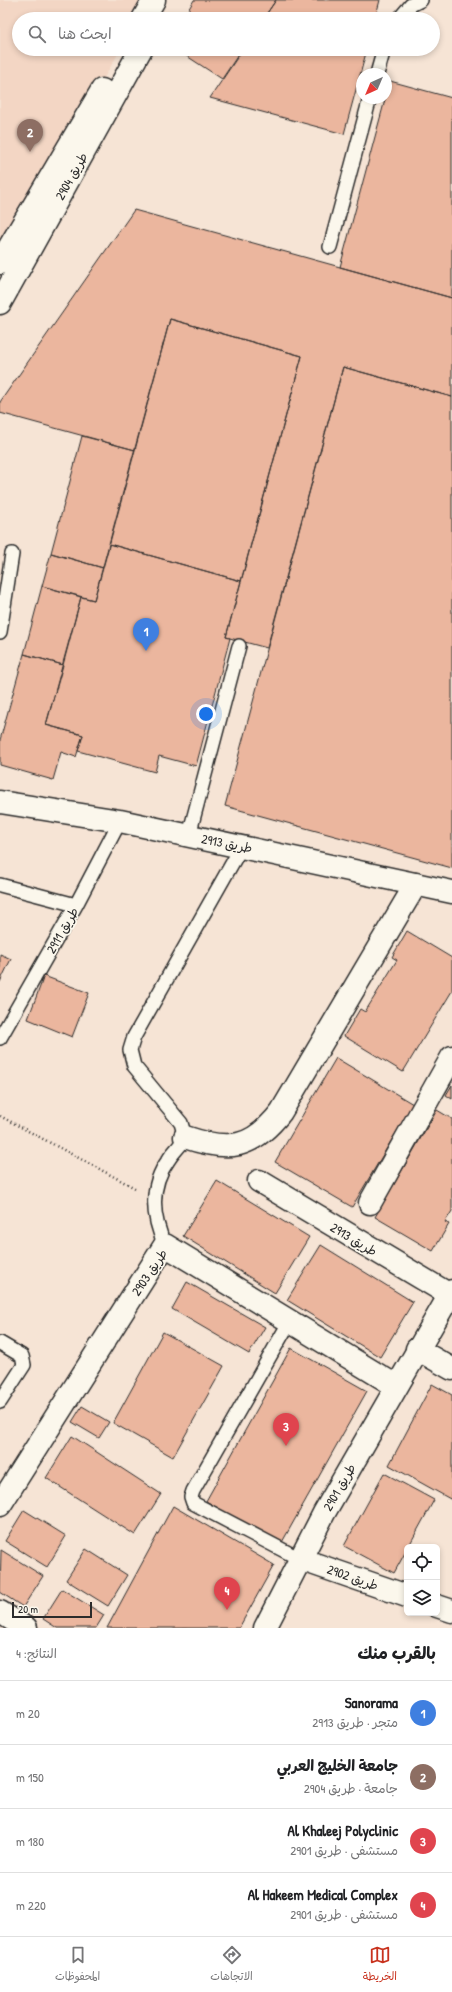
<!DOCTYPE html>
<html lang="ar">
<head>
<meta charset="utf-8">
<style>
  body { margin:0; font-family:"Patrick Hand","Playpen Sans Arabic",sans-serif; background:#f6f6f6; color:#202124; direction:rtl }
  .controls { position:absolute; right:12px; bottom:12px; display:grid; overflow:hidden; border-radius:6px; box-shadow:0 2px 6px #0003 }
  .controls button { width:36px; height:36px; display:grid; place-items:center; padding:0; border:0; border-bottom:1px solid #e0e0e0; background:#fff; color:#202124; font:20px sans-serif }
  .compass { position:absolute; left:356px; top:68px; width:36px; height:36px; border-radius:50%; background:#fff; box-shadow:0 2px 6px #0003; rotate:224deg }
  .scale { position:absolute; left:12px; bottom:10px; width:80px; box-sizing:border-box; padding-left:4px; border:2px solid #2b2b2b; border-top:0; font-size:11px; line-height:14px; white-space:nowrap; color:#2b2b2b; -webkit-text-stroke:3px #fbf7ec; paint-order:stroke }
  .you { position:absolute; left:206px; top:714px; width:14px; height:14px; margin:-10px; border:3px solid #fff; border-radius:50%; background:#1a73e8; box-shadow:0 0 0 6px #1a73e833 }
  .badge { display:grid; place-items:center; width:26px; height:26px; border-radius:50%; background:#c8321e; color:#fff; font-size:13px; font-weight:700 }
  .pin { position:absolute; translate:-50% -33px; filter:drop-shadow(0 1px 2px #0008) }
  .pin::after { content:''; position:absolute; top:21px; width:14px; height:12px; background:inherit; clip-path:polygon(0 0,100% 0,50% 100%) }
  .list { margin:0; padding:0; list-style:none }
  h2 { display:flex; justify-content:space-between; align-items:center; height:52px; margin:0; padding:0 16px; font-size:17px }
  h2 small { font-size:13px; font-weight:400; color:#757577 }
  .list li { display:grid; grid-template-columns:26px 1fr auto; gap:12px; align-items:center; box-sizing:border-box; height:64px; padding:0 16px; border-top:1px solid #e0e0e0 }
  .list b { display:block; font-size:15px; white-space:nowrap }
  .list p { margin:0; font-size:13px; white-space:nowrap; color:#757577 }
  .list em { font-size:13px; font-style:normal; color:#757577 }
  .icon { flex:none; width:22px; height:22px; fill:none; stroke:currentColor; stroke-width:2; stroke-linecap:round; stroke-linejoin:round }
  .map { position:relative; flex:none; width:452px; height:1628px; overflow:hidden; direction:ltr }
  .search { position:absolute; background:#fff; box-shadow:0 2px 6px #0003; left:12px; right:12px; top:12px; height:44px; display:flex; align-items:center; gap:10px; box-sizing:border-box; padding:0 14px; border-radius:22px; color:#757577; font-size:15px }
  .sheet { height:308px; background:#fff }
  nav { display:flex; justify-content:space-around; align-items:center; box-sizing:border-box; height:56px; border-top:1px solid #e0e0e0; background:#fff; font-size:11px; color:#757577 }
  nav a { display:grid; justify-items:center; gap:2px }
  nav .on { color:#c8321e }
  .map>svg:first-child { display:block }
</style>
</head>
<body>
<div class="map">
<svg width="452" height="1628" viewBox="0 0 452 1628">
  <rect width="100%" height="100%" fill="#f6e4d5"/>
  <filter id="ink" filterUnits="userSpaceOnUse"><feTurbulence type="fractalNoise" baseFrequency=".025" numOctaves="2"/><feDisplacementMap in="SourceGraphic" scale="8" xChannelSelector="R" yChannelSelector="G"/><feConvolveMatrix kernelMatrix="1 2 1 2 8 2 1 2 1" color-interpolation-filters="sRGB"/></filter>
  <g filter="url(#ink)">
    <!-- built -->
    <path fill="#f3d6c4" d="M0 0H149L138 19H19V49H121L0 255Z"/>
    <!-- building -->
    <path fill="#ebb69e" stroke="#2b2b2b" d="M194 0H276L263 19H183Z
      M276 0H380L375 19H263Z
      M176 49H242L222 79Z
      M243 49H367L344 134 210 98Z
      M390 81 452 98V298L340 267Z
      M134 210 452 298V397L343 367 267 648 226 637 302 356 170 319 135 450 0 413V402Z
      M170 319 302 356 241 581 109 544Z
      M343 367 452 397V868L225 806Z
      M82 436 135 450 103 568 51 553Z
      M109 544 241 581 226 637 230 638 196 766 159 756 155 772 78 751 83 735 46 725 81 597 94 600Z
      M51 553 103 568 94 600 42 586Z
      M42 586 81 597 63 665 24 654Z
      M24 654 63 665 46 725 83 735 76 757 61 752 53 780 0 765V740Z
      M407 931 452 958V991L403 1072 344 1036 360 1009 365 1012 397 960 392 957Z
      M0 954 11 959 0 982Z
      M44 976 89 993 72 1037 28 1019Z
      M336 1058 413 1104 352 1207 275 1162Z
      M452 1085V1099L446 1095Z
      M437 1110 452 1119V1211L445 1222 449 1224 433 1251 375 1217Z
      M217 1181 309 1237 275 1293 183 1236Z
      M321 1245 413 1302 380 1357 287 1300Z
      M187 1282 265 1327 249 1354 172 1309Z
      M163 1332 224 1366 173 1457 113 1423Z
      M291 1348 367 1391 281 1544 206 1501Z
      M432 1384 452 1395V1500L389 1465Z
      M82 1406 109 1422 99 1438 72 1422Z
      M72 1436 161 1494 135 1535 46 1478Z
      M384 1473 434 1500 394 1573 344 1546Z
      M173 1506 274 1565 239 1628H107Z
      M24 1510 66 1536 47 1567 5 1541Z
      M86 1549 127 1575 108 1606 66 1580Z
      M1 1550 43 1576 23 1607 0 1592Z
      M62 1589 104 1615 96 1628H57L43 1619Z"/>
    <g fill="none" stroke-linecap="round" stroke-linejoin="round">
      <!-- lane casing -->
      <g stroke="#2b2b2b" stroke-width="16">
        <path id="lane" d="M399 19 411 5 421 0
          M377 74 384 49
          M330 247 370 98
          M0 632 12 554
          M189 835 239 646
          M0 885 76 905
          M0 1038 76 905 120 821
          M165 1245C152 1217 149 1186 169 1159 174 1151 181 1146 185 1137L181 1123 134 1066 130 1050 134 1037 242 846
          M290 1321 193 1491 191 1497 193 1503 300 1559
          M0 1343 22 1356 24 1365 0 1402"/>
      </g>
      <!-- street casing -->
      <g stroke="#2b2b2b" stroke-width="25">
        <path id="street" d="M185 1137C229 1152 252 1149 281 1112L416 884
          M259 1181 450 1295
          M370 1203 452 1057
          M417 1349 452 1369
          M0 1505 165 1245 396 1386
          M300 1559 407 1596
          M437 1606 452 1611
          M0 1612 26 1628"/>
      </g>
      <!-- secondary casing -->
      <g stroke="#2b2b2b" stroke-width="25">
        <path id="secondary" d="M143 19 154 0
          M0 263 102 90
          M0 303 141 49
          M0 802 120 821 452 892
          M265 1628 324 1513 452 1291"/>
      </g>
      <!-- path -->
      <path stroke="#2b2b2b" stroke-width="2.5" stroke-dasharray="1 3" stroke-linecap="butt" d="M0 1116 135 1188"/>
      <!-- lane -->
      <use href="#lane" stroke="#fbf7ec" stroke-width="13"/>
      <!-- street -->
      <use href="#street" stroke="#fbf7ec" stroke-width="22"/>
      <!-- secondary -->
      <use href="#secondary" stroke="#fbf7ec" stroke-width="22"/>
    </g>
  </g>
  <g text-anchor="middle" stroke-width="3.5" stroke-linejoin="round" paint-order="stroke">
    <!-- street labels -->
    <g font-size="13" fill="#2b2b2b" stroke="#fbf7ec">
      <text transform="translate(71 176) rotate(-61)" y="5">طريق 2904</text>
      <text transform="translate(227 843) rotate(11)" y="5">طريق 2913</text>
      <text transform="translate(62 930) rotate(-60)" y="5">طريق 2911</text>
      <text transform="translate(354 1239) rotate(31)" y="5">طريق 2913</text>
      <text transform="translate(149 1272) rotate(-56)" y="5">طريق 2903</text>
      <text transform="translate(339 1487) rotate(-60)" y="5">طريق 2901</text>
      <text transform="translate(353 1577) rotate(19)" y="5">طريق 2902</text>
    </g>
  </g>
</svg>
<div class="controls">
<button><svg class="icon" aria-label="locate" viewBox="0 0 24 24"><circle cx="12" cy="12" r="6"/><path d="M12 2v4M12 18v4M2 12h4M18 12h4"/></svg></button>
<button><svg class="icon" aria-label="layers" viewBox="0 0 24 24"><path d="M12 4l9 5-9 5-9-5zM3 14l9 5 9-5"/></svg></button>
</div>
<svg class="compass" viewBox="-18 -18 36 36"><path d="M0-13l5 13h-10z" fill="#e53935"/><path d="M0 13l5-13h-10z" fill="#757577"/></svg>
<div class="scale">20 m</div>
<div class="you"></div>
<div class="pin badge" style="left:146px;top:651px;background:#3f7fe0">1</div>
<div class="pin badge" style="left:30px;top:152px;background:#8d6e63">2</div>
<div class="pin badge" style="left:286px;top:1446px;background:#e0444e">3</div>
<div class="pin badge" style="left:227px;top:1610px;background:#e0444e">4</div>
<div class="search"><svg class="icon" aria-label="search" viewBox="0 0 24 24"><circle cx="10" cy="10" r="6"/><path d="M15 15l6 6"/></svg>ابحث هنا</div>
</div>
<section class="sheet">
<h2>بالقرب منك<small>النتائج: 4</small></h2>
<ul class="list">
<li><span class="badge" style="background:#3f7fe0">1</span><div><b>Sanorama</b><p>متجر · طريق 2913</p></div><em>20 m</em></li>
<li><span class="badge" style="background:#8d6e63">2</span><div><b>جامعة الخليج العربي</b><p>جامعة · طريق 2904</p></div><em>150 m</em></li>
<li><span class="badge" style="background:#e0444e">3</span><div><b>Al Khaleej Polyclinic</b><p>مستشفى · طريق 2901</p></div><em>180 m</em></li>
<li><span class="badge" style="background:#e0444e">4</span><div><b>Al Hakeem Medical Complex</b><p>مستشفى · طريق 2901</p></div><em>220 m</em></li>
</ul>
</section>
<nav>
<a class="on"><svg class="icon" aria-label="map" viewBox="0 0 24 24"><path d="M3 6l6-2 6 2 6-2v14l-6 2-6-2-6 2zM9 4v14M15 6v14"/></svg>الخريطة</a>
<a><svg class="icon" aria-label="directions" viewBox="0 0 24 24"><path d="M12 3l9 9-9 9-9-9zM9 14v-3h6M13 9l2 2-2 2"/></svg>الاتجاهات</a>
<a><svg class="icon" aria-label="saved" viewBox="0 0 24 24"><path d="M7 4h10v16l-5-4-5 4z"/></svg>المحفوظات</a>
</nav>
</body>
</html>
